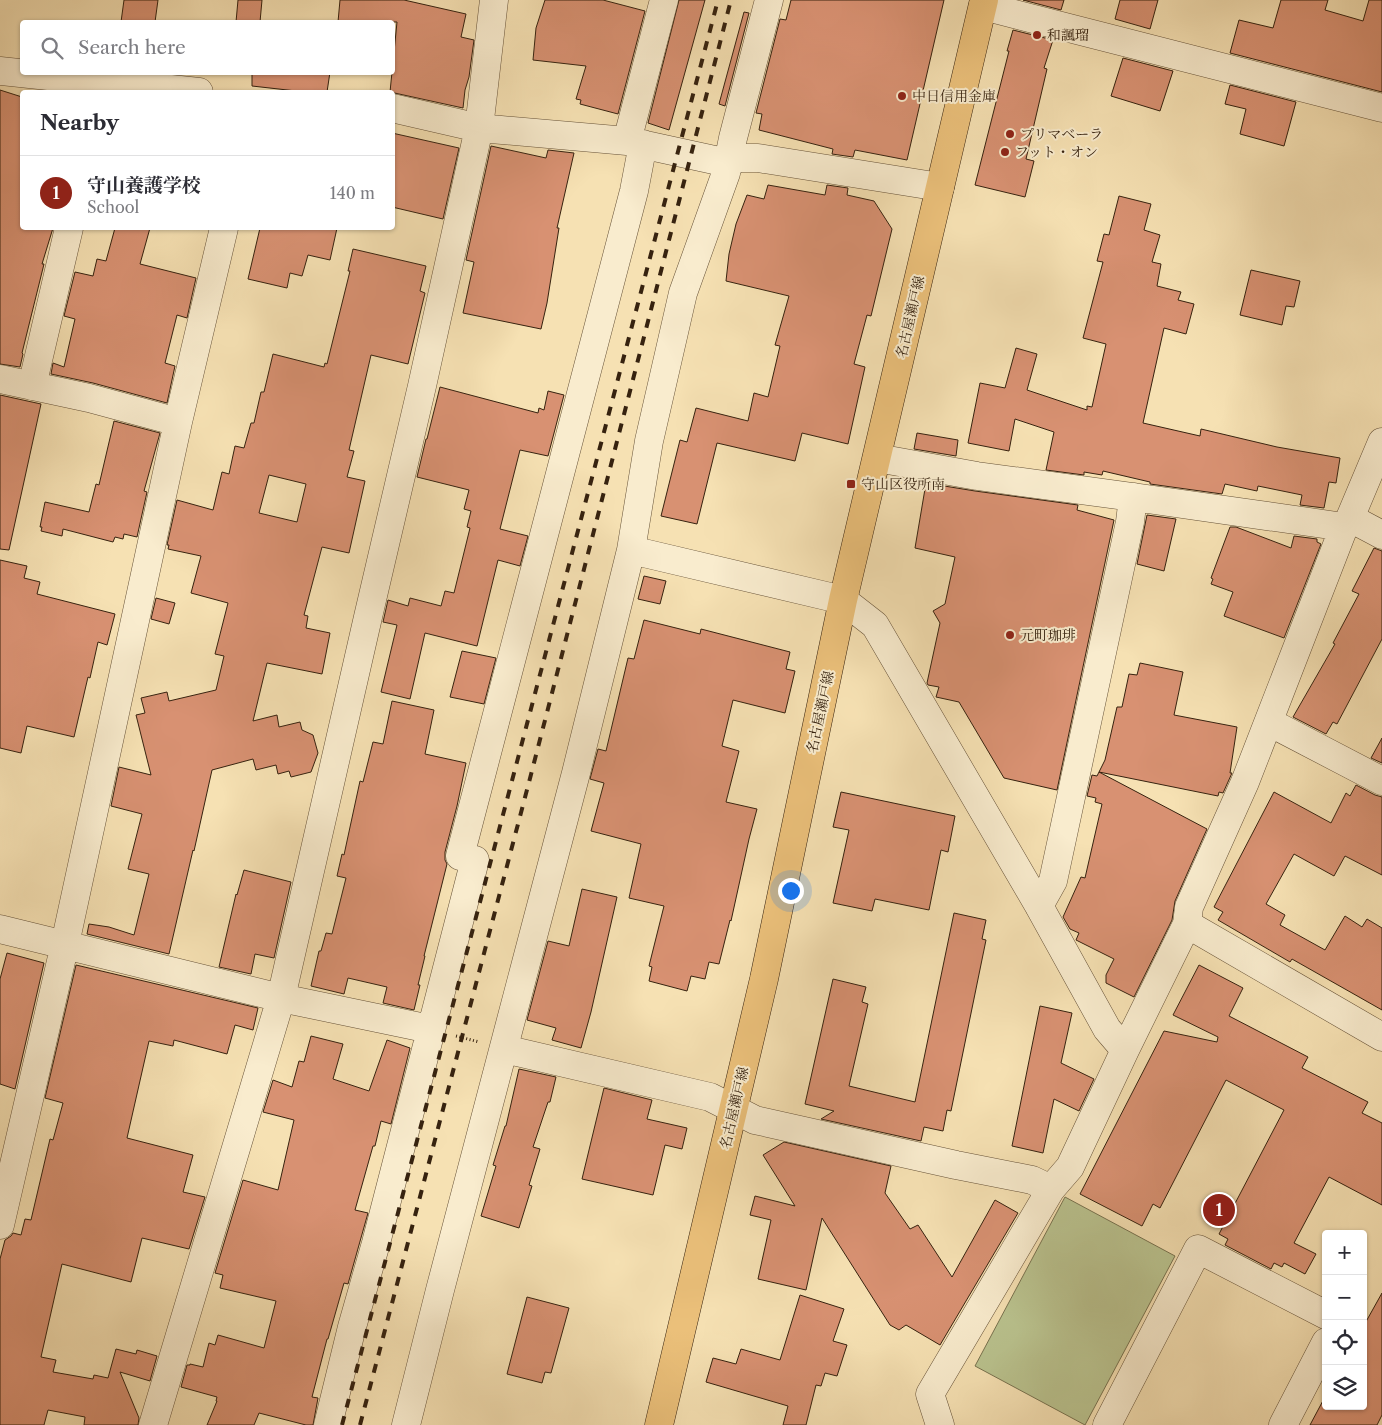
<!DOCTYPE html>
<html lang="en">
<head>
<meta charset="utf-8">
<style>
  body { margin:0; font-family:"Libre Caslon Text","Noto Serif JP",serif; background:#f7f7f7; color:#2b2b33 }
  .controls { position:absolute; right:15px; bottom:15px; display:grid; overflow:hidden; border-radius:5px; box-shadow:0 1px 4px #0004 }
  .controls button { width:45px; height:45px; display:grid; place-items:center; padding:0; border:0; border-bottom:1px solid #e1e1e2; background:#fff; color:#2b2b33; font:25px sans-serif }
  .you { position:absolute; left:790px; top:890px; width:18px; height:18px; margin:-12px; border:4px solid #fff; border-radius:50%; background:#1a73e8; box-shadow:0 0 0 8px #1a73e833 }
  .badge { display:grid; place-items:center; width:32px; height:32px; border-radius:50%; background:#8f2418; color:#fff; font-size:16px; font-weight:700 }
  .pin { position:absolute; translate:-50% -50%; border:2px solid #fff; box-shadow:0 1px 5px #0006 }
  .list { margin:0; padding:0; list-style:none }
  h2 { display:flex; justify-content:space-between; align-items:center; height:65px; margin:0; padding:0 20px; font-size:21px }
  h2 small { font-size:16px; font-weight:400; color:#7c7c81 }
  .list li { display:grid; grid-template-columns:32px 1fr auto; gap:15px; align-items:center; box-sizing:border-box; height:75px; padding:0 20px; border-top:1px solid #e1e1e2 }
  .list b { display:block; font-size:19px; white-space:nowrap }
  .list p { margin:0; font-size:16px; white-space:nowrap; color:#7c7c81 }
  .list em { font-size:16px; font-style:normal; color:#7c7c81 }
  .icon { flex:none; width:28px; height:28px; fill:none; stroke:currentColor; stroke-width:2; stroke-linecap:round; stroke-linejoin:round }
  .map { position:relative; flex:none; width:1382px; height:1425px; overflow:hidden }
  .search { position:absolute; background:#fff; box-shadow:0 1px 4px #0004; left:20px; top:20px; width:375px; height:55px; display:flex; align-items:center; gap:12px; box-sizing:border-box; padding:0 18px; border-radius:5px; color:#7c7c81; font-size:19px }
  .panel { position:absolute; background:#fff; box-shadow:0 1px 4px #0004; left:20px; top:90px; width:375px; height:140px; border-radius:5px }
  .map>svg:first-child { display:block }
</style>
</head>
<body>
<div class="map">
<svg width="1382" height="1425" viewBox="0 0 1382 1425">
  <rect width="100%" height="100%" fill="#f6e1b3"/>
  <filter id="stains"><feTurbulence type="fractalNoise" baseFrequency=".004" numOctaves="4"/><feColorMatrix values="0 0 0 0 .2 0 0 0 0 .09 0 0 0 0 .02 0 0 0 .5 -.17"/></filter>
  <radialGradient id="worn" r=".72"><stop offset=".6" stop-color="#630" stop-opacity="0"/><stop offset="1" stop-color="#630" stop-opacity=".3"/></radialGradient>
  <!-- green -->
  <path fill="#bac38f" stroke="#78724f" d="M1065 1197 1175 1256 1085 1425 975 1366Z"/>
  <!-- building -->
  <path fill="#d89172" stroke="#36220f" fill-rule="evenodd" d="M124 0H158L155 22H121Z
    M238 0H262L260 22H236Z
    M340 0H404L466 14 461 37 474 40 469 77 465 90 463 108 390 92 397 22H338Z
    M545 0H603L645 11 618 114 580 104 581 100 576 99 586 66 533 60 536 28Z
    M679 0H705L669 130 648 123Z
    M791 0H944L907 160 855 150 853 157 832 154 833 149 759 130 762 114 756 113 780 19 786 20Z
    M1023 0H1064L1061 10Z
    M1120 0H1158L1150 29 1115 19Z
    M1281 0H1328L1325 10 1363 21 1369 0H1382V92L1230 53 1239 20 1273 28Z
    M744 12 749 13 725 106 719 104Z
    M1013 30 1053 40 1044 68 1047 69 1026 159 1034 161 1025 197 975 185 1009 51H1007Z
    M1123 58 1173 71 1160 111 1111 96Z
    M252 72H330L327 92H305L252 86Z
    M1230 85 1296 102 1284 146 1240 134 1246 109 1225 104Z
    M0 90 22 97V228H53L42 264H44L22 353 23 354 20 367 0 364Z
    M392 133 459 148 443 219 392 207Z
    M491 146 546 158 548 150 574 153 557 228H559L547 303 541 329 463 313 474 262 466 260Z
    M768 185 825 195 827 185 848 188 847 195 874 201 892 229 871 316 867 315 854 364 865 367 848 444 802 433 795 461 717 443 697 524 661 516 680 440 687 442 696 408 748 421 754 393 768 397 780 346 775 345 789 296 726 281 729 254 736 224 747 195 764 199Z
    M1119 196 1151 204 1144 230 1160 235 1152 262 1161 264 1157 286 1181 292 1178 300 1194 304 1186 334 1164 328 1143 423 1200 436 1201 429 1277 447 1340 458 1336 483 1329 482 1324 508 1300 505 1302 495 1258 486 1257 491 1225 484 1222 494 1150 484V482L1103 471 1102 475 1084 472V475L1046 470 1054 432 1015 419 1009 451 968 443 980 383 1005 388 1016 348 1037 354 1027 390 1087 410V406L1092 407 1106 344 1083 338 1103 262 1097 261 1104 234 1109 235Z
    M115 228H150L140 264 196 278 187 318 177 315 165 363 175 366 167 403 93 383 51 374 53 363 64 367 75 319 64 316 75 272 93 276 97 259 106 261Z
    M260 228H337L330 260 308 255 302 276 290 273 287 288 248 279Z
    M353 249 426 266 420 291 425 293 408 364 371 355 349 450 354 451 347 477 365 481 349 553 322 547 304 615 308 616 306 628 330 633 322 674 267 663 253 721 277 715 279 727 300 722 302 730 313 735 318 753 311 772 291 777 289 771 278 774 276 765 256 770 253 759 212 770 194 851 193 850 169 954 87 934 89 924 109 927 134 935 149 874 128 869 142 814 111 806 119 767 151 775 136 715 145 713 141 698 167 692 169 701 216 690 224 656 215 654 228 603 191 593 201 556 168 549 169 545H167L177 500 213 510 222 472 229 474 235 446 244 448 251 423H254L261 392H264L273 354 324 367 325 363 327 364 350 271H348ZM269 475 306 484 297 522 259 513Z
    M1251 270 1300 281 1294 307 1286 306 1282 325 1240 315Z
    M440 387 538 413 539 408 544 410 548 391 564 395 548 456 520 450 500 529 528 536 520 566 498 560 477 646 425 633 410 699 381 692 397 625 383 622 388 600 408 606 410 598 441 606 445 591 454 593 470 528 467 527 471 511 464 509 469 490 417 477 426 439H427Z
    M0 395 41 404 9 550 0 549Z
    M114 421 160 433 144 491 147 492 137 537 124 534 123 539 115 537 113 542 63 529 62 536 41 531 42 527H40L45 502 89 512 96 484 99 485Z
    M917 433 958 440 956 456 914 449Z
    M926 483 975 491 1078 505 1077 510 1114 520 1057 790 1004 778 959 702 936 697 939 687 928 685 927 683 940 623 933 611 945 604 955 557 915 548Z
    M1147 515 1176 519 1164 571 1137 564Z
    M1230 527H1236L1291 548 1294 536 1317 539V542L1321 544 1284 638 1224 616 1233 592 1211 584 1213 579 1211 578Z
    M1374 548 1382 551V639L1337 724 1333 722 1326 734 1293 717 1335 644 1333 643 1359 594 1352 591Z
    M0 560 27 566 24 578 40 582 37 594 115 614 107 645 98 642 90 678 88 677 74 737 27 726 21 753 0 748Z
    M644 576 666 581 660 604 638 599Z
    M156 598 175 603 169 624 151 619Z
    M644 620 700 634 701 629 790 652 786 669 795 671 785 713 733 700 722 746 739 751 726 802 757 809 749 839 731 921 730 920 719 964 709 962 705 979 691 976 687 991 649 981 652 967 649 966 664 906 629 898 641 844 591 831 604 783 590 779 598 749 606 751 628 658 634 659Z
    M462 651 496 658 484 704 450 697Z
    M1140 663 1183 672 1174 715 1237 727 1230 773H1232L1223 793 1219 792 1218 796 1099 772 1207 829 1175 901 1172 920 1134 997 1106 983V975L1114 959 1076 940 1079 933 1070 929 1063 917 1081 877 1085 878 1102 804 1095 802 1096 798 1087 796 1092 775 1097 776 1105 760 1117 707H1122L1129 674 1137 675Z
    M392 701 434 710 425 754 466 763 457 806 445 852V860L447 864 424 956H425L418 985H420L414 1010 383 1003 387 987 348 978 344 994 311 986 319 951H321L326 933 332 934 346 878 337 876 342 854 344 855 347 841 360 781 363 782 373 742 383 744Z
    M1382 738V763L1371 758Z
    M1356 785 1375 795 1382 797V875L1345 856 1334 876 1294 854 1266 904 1285 915 1280 925 1325 950 1345 916 1362 927 1367 919 1382 928V1010L1292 959 1290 962 1218 920 1223 912 1214 907 1274 792 1331 823 1346 793 1350 796Z
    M841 792 955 816 948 852 941 850 929 910 875 899 872 911 833 903 849 830 833 827Z
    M244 870 291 882 274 958 255 954 251 974 219 967 236 894 237 895Z
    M582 889 617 897 591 1012 581 1048 552 1040 556 1028 527 1020 548 941 569 946Z
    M954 913 986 920 982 939 986 940 951 1111 947 1110 943 1131 924 1127 921 1141 821 1119 834 1111 805 1104 833 979 866 987 862 1002 868 1004 849 1086 915 1102Z
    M7 953 44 963 15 1089 0 1084V979Z
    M76 965 258 1008 253 1030 235 1025 227 1054 174 1040 173 1046 149 1041 127 1138 193 1155 183 1192 205 1197 189 1249 142 1238 131 1282 62 1264 41 1357 56 1360 53 1372 93 1379 94 1375 108 1378 116 1349 136 1354 137 1350 157 1356 150 1381 120 1372 139 1418 138 1425H84L85 1417 48 1410 44 1425H0V1259L5 1240 11 1236 13 1233 21 1235 25 1219 31 1220 50 1139 53 1140 63 1103 45 1098Z
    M1199 965 1243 988 1229 1016 1308 1057 1302 1068 1368 1102 1362 1113 1382 1123V1205L1329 1177 1294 1243 1316 1254 1305 1274 1284 1263 1282 1267 1274 1263 1271 1269 1225 1245 1228 1239 1219 1234 1284 1110 1226 1080 1160 1208 1153 1204 1142 1226 1080 1194 1164 1031 1217 1042 1218 1037 1173 1015Z
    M1040 1006 1072 1013 1061 1063 1094 1079 1079 1111 1054 1099 1043 1153 1012 1146Z
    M311 1036 343 1044 333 1079 369 1091 387 1040 410 1048 391 1124 381 1121 375 1146H373L355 1210 368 1213 348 1284 344 1283 328 1339H327L312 1397 318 1398 313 1425H306L259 1413 254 1425H207L217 1401H216L217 1397 181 1387 187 1365H190V1364L203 1367 209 1343 215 1345 218 1335 264 1348 276 1301 220 1288 223 1275 215 1273 243 1180 278 1190 294 1120 263 1112 273 1080 292 1087 299 1061 304 1062Z
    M519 1069 556 1077 550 1102H548L533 1147 540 1149 529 1185 532 1186 519 1228 481 1216 496 1166 493 1165 505 1126H506Z
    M604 1088 652 1100 647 1119 687 1128 682 1149 665 1145 653 1195 582 1179Z
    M784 1142 891 1166 885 1193 910 1229 918 1225 952 1277 995 1200 1018 1213 940 1345 906 1325 899 1330 890 1325 822 1218 806 1290 758 1279 771 1220 750 1215 755 1196 795 1206 763 1155Z
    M1382 1293V1415L1377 1425H1310L1326 1395V1406H1363V1327Z
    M800 1295 844 1309 833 1341 847 1345 837 1376 825 1373 821 1386 816 1385 806 1425H783L788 1406 706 1382 713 1358 736 1364 741 1349 780 1360Z
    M527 1297 569 1308 551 1373 545 1372 542 1383 507 1374Z"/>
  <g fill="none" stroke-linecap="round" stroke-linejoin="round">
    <!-- minor casing -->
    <g stroke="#665238" stroke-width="29">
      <path id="minor" d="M983 6 1382 108
        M0 71 199 92
        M392 108 479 128 627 141 728 163 739 158H758L940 187
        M627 141 664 0
        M0 379 89 398 178 422
        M32 386 69 228
        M877 458 977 476 1133 497 1344 527
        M1350 518 1382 535
        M631 550 843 600 875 625 1039 906 1107 1029 1125 1050
        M1269 722 1382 781
        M1039 906 1053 881 1130 522 1133 497
        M1187 924 1382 1037
        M0 929 281 998 430 1029
        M504 1049 710 1097 755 1120 956 1165 1032 1180 1051 1189
        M0 1225 65 944 178 422 224 228
        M153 1425 281 998 368 617 422 386 479 128 494 0
        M328 1425 352 1327 376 1243 475 860 460 856 634 191 643 144
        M406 1425 440 1290 576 773 631 550 649 441 683 293 726 173 733 138 769 0
        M940 1425 930 1394 1051 1189 1070 1167 1125 1050 1187 924 1189 907 1245 782 1344 527 1350 518 1382 442
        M1107 1425 1198 1249 1326 1315
        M1283 1425 1326 1342"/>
    </g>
    <!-- primary casing -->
    <g stroke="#36220f" stroke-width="29">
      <path id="primary" d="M659 1425 764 979 843 600 984 0"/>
    </g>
    <!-- path -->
    <path stroke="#36220f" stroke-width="3" stroke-dasharray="1 2.5" stroke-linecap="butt" d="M456 1036 479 1042"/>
    <!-- minor -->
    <use href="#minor" stroke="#f9ecce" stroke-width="28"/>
    <!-- primary -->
    <use href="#primary" stroke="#ebc07a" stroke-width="28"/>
    <!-- rail -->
    <path stroke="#36220f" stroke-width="4" stroke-dasharray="9 9" stroke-linecap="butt" d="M342 1425 718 0
      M360 1425 528 786 731 0"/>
  </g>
  <!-- markers -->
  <g fill="#8f2418" stroke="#f9ecce" stroke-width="2">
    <circle cx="1037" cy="35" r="5"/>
    <circle cx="902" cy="96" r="5"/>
    <circle cx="1010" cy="134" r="5"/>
    <circle cx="1005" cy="152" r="5"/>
    <rect x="846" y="479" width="10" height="10" rx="2.5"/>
    <circle cx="1010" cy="635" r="5"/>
  </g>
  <g text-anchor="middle" stroke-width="4" stroke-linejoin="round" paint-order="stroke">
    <!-- poi labels -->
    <g font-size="14" fill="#36220f" stroke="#f9ecce" text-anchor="start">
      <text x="1047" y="40">和諷瑠</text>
      <text x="912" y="101">中日信用金庫</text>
      <text x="1020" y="139">プリマベーラ</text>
      <text x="1015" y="157">フット・オン</text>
      <text x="861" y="489">守山区役所南</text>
      <text x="1020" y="640">元町珈琲</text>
    </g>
    <!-- street labels -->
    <g font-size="14" fill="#36220f" stroke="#f9ecce">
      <text transform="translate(910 317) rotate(-77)" y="5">名古屋瀬戸線</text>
      <text transform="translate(820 712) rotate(-78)" y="5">名古屋瀬戸線</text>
      <text transform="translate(734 1108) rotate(-77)" y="5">名古屋瀬戸線</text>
    </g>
  </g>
  <rect width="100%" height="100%" filter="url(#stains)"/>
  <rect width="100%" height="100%" fill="url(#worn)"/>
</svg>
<div class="controls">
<button>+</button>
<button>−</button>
<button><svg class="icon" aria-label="locate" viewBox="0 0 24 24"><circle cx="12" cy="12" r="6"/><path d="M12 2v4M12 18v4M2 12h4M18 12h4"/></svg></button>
<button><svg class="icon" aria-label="layers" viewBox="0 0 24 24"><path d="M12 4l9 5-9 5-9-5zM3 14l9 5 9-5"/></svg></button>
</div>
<div class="you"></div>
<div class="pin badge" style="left:1219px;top:1210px">1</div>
<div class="search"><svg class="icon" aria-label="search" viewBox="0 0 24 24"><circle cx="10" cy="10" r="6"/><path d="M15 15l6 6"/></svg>Search here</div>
<section class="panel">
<h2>Nearby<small></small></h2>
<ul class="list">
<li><span class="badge">1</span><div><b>守山養護学校</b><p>School</p></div><em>140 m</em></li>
</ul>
</section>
</div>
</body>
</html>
